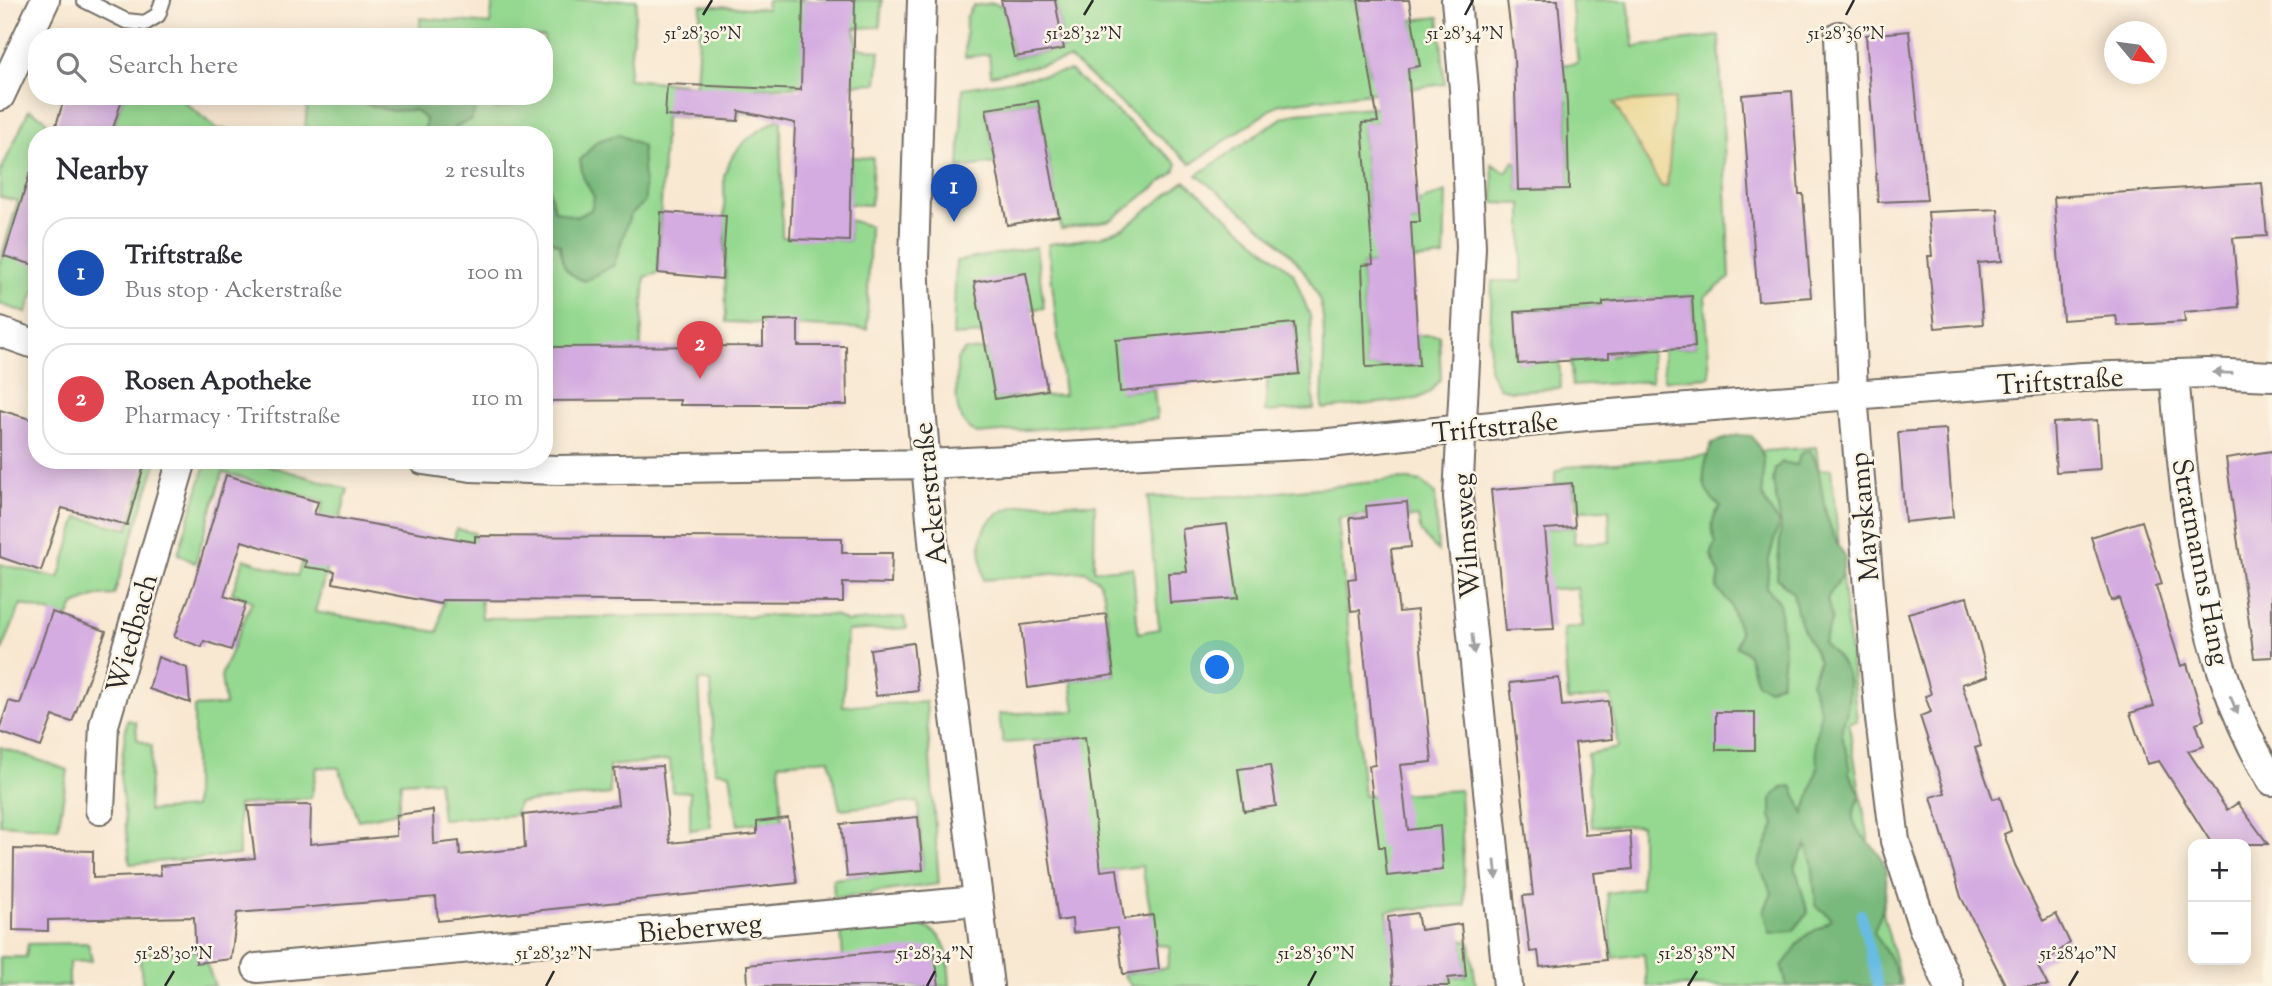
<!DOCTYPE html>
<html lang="en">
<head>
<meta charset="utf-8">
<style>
  body { margin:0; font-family:"Sorts Mill Goudy",serif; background:#f2f2f3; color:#2b2b33 }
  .controls { position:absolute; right:21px; bottom:21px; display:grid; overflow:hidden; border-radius:14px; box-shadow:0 4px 18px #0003 }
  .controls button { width:63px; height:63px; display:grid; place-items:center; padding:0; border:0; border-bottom:2px solid #e1e1e2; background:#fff; color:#2b2b33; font:35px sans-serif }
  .compass { position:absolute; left:2104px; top:21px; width:63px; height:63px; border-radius:50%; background:#fff; box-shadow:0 4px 18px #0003; rotate:119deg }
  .you { position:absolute; left:1218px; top:668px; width:24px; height:24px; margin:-18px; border:5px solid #fff; border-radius:50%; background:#1a73e8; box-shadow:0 0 0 10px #1a73e833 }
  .badge { display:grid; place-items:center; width:46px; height:46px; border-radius:50%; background:#ea580c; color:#fff; font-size:23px; font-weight:700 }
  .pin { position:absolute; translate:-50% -58px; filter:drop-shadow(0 2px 4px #0008) }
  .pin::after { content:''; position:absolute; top:37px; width:24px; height:21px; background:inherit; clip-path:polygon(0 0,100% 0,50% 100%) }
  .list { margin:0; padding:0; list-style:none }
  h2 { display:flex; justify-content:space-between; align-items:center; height:91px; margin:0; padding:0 28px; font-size:30px }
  h2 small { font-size:23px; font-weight:400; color:#7c7c81 }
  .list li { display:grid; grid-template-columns:46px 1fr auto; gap:21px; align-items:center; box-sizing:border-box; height:112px; margin:0 14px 14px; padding:0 14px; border:2px solid #e1e1e2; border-radius:28px }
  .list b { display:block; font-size:26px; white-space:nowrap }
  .list p { margin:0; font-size:23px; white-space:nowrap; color:#7c7c81 }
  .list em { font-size:23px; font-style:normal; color:#7c7c81 }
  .icon { flex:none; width:38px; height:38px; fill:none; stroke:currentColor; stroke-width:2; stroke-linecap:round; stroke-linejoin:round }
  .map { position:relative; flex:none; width:2272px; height:986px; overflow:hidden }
  .search { position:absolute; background:#fff; box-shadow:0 4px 18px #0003; left:28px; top:28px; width:525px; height:77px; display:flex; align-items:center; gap:18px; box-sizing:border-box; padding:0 24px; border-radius:28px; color:#7c7c81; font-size:26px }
  .panel { position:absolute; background:#fff; box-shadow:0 4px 18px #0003; left:28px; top:126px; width:525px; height:343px; border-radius:28px }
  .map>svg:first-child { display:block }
</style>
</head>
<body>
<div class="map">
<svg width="2272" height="986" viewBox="0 0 2272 986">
  <rect width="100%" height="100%" fill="#fcf5e5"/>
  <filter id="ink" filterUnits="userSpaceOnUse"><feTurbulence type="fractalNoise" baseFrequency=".0143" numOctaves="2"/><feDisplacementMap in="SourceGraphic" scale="14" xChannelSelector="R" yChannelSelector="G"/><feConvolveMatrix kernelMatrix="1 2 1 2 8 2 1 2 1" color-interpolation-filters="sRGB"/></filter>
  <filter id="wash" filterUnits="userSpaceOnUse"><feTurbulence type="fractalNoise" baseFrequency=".00686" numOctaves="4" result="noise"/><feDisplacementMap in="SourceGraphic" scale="28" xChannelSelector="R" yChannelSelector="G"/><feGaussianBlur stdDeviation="1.57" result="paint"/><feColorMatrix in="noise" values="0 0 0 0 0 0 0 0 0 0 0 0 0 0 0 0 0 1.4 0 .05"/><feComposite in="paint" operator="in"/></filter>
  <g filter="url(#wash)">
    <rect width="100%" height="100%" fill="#f8e8d2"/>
    <!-- green -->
    <path fill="#95d991" stroke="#60825e" stroke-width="2" d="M493 0H637L628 79 696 85 701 5 766 9 767 0H882L880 27 855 28 858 48 880 51 877 83 755 88 753 114 739 112 738 121 665 116 658 273 645 277 640 355 544 354V135H111L123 96H177L217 129 267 134 305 130 308 96H544V37H420V18L490 24Z
      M1055 0H1358L1370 74 1419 66 1412 20 1439 17 1445 84 1279 104 1191 164 1070 59 991 75 989 54 965 57 966 18 973 6 993 3 1003 6 1014 57 1064 49Z
      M1571 0H1628L1634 47 1719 36 1730 278 1705 296 1710 377 1664 380 1663 349 1695 347 1692 296 1605 302 1603 306 1515 312 1518 363 1559 361 1561 388 1511 391 1499 388 1489 369 1492 281H1522V204L1494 203 1492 164 1506 172 1514 161 1517 163 1518 190 1569 188 1567 100H1524L1519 69 1578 63Z
      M1070 71 1177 164 1176 171 1111 220 1061 229 1038 101 986 109 996 163 959 168 963 88Z
      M1385 106 1380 122 1362 124 1370 225 1419 222V201L1446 192 1444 257 1362 265 1366 367 1418 365 1417 335H1439L1441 379 1430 392 1417 399 1322 409C1322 383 1327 328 1321 306 1307 252 1238 210 1197 175L1282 118 1296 113Z
      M29 110 44 118 51 130 50 135H37V285L26 313 0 304V262L18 201 0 197V173Z
      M781 118 782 237 849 241V220L870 226 867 329 726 322 724 176C732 147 754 132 781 118Z
      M851 157 873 158 871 205 849 204Z
      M1185 181 1293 273 1310 316 1314 409 1265 412 1268 376 1299 374 1294 323 1120 392 1154 389 1157 419 977 434C949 419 958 388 957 359L965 350H987L996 398 1064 395 1048 244 1100 237 1125 227Z
      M1036 247 1044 308 1032 309 984 334 953 336 956 261Z
      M1651 350 1652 381 1572 386 1571 360Z
      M1816 447 1819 470 1831 469 1857 721 1849 722 1852 746 1879 898 1902 986H1647L1644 954 1613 958 1607 893 1641 888V825L1592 827 1587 754 1618 748 1611 696 1568 701 1563 629 1583 626 1577 588 1527 590 1536 530 1575 527 1574 543 1610 542 1609 509 1578 510 1572 483 1555 484V472L1566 467Z
      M143 460H157L114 595 97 596 74 605 68 618 21 604 0 655V564L59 578 78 517 128 529 148 463Z
      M207 460H250L348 489 315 612 438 632 456 529 475 533 482 618 834 615 847 622 904 617 907 628 847 631 843 706 926 702 939 884 834 898 833 879 923 869 918 802 840 809 829 759 779 763 782 819 738 825 730 773 715 771 711 682 699 680 703 762 711 827 690 830V792L672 791 670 760 609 766 610 794 518 803 515 815 442 819 438 780 401 782 398 812 358 820 339 768 317 767 311 798 238 805 239 855 130 864 120 775 127 720 136 722 137 739 152 746 148 811 194 808V707L225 705 221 676 252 601 232 593 244 559 297 576 324 502 223 472 195 563 178 554Z
      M1401 479 1422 482 1435 494 1438 551 1421 533 1418 517 1408 518 1407 509 1338 518 1364 796 1460 790 1465 905 1387 911 1396 986H1131L1123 974 1167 968 1170 946 1157 945 1142 866 1092 872 1085 737 1003 743 999 714 1075 711 1071 681 1115 675 1104 595 1099 581 1085 571 983 580C983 568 979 553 981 541 989 492 1060 504 1095 504L1094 570 1133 568 1138 633 1159 629 1148 497 1242 496Z
      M0 747 68 770 58 828 0 824Z
      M906 920C949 932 947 945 950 986H845L841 931Z
      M1462 940 1470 942 1476 986H1449L1448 978 1466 976Z
      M88 943 92 961 69 962V986H0V957H26L28 944Z
      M195 950 207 965 215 986H143L139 953Z"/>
    <!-- forest -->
    <path fill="#78b97b" stroke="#527253" stroke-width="2" d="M336 96H524L521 103 496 109 479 101 471 120 454 127 456 135H423L426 120 415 110 392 111Z
      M619 134 642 146 645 202 630 215 614 265 585 281C566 275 561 264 560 245L550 240 544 246V168L554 210 576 217 591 210 594 197 583 177 580 160 597 141Z
      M1738 435 1752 436C1771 465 1762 459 1762 488 1762 502 1772 512 1779 523L1769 559 1767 588 1779 601 1784 653 1781 683 1768 689 1757 683 1747 653 1736 646 1740 632 1729 602 1717 589 1720 575 1711 555 1716 543C1710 529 1711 518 1721 506 1696 491 1703 466 1712 443Z
      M1810 450C1820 466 1820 480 1823 499 1826 519 1834 539 1845 557L1842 574 1827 599 1832 619 1823 643C1849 665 1853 681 1846 715 1845 720 1841 725 1842 731 1842 747 1852 755 1849 773L1861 796C1840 827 1865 833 1880 856 1893 877 1883 911 1874 932 1885 949 1897 966 1899 986H1787L1782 966C1790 957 1795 947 1803 938 1811 930 1824 929 1831 918L1816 905 1812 862 1806 845 1795 866 1808 913 1793 931 1770 933 1764 911 1772 893 1758 864 1775 825 1771 817V799L1783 787 1792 786 1804 814 1818 767 1815 743 1821 712 1811 682 1819 661 1799 620 1793 593 1777 578 1781 526 1773 482 1775 469 1782 462 1797 465 1800 454Z"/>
    <!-- sand -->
    <path fill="#eeda9e" stroke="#8c8264" stroke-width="2" d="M1675 99 1667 187 1661 186 1614 103Z"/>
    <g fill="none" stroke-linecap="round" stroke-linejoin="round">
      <!-- stream -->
      <path stroke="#67bce3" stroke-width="10" d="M1861 914 1878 986"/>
    </g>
    <g id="blocks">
      <!-- building -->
      <path fill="#d4ace1" d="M803 0H855L849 241 790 239 795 123 739 111 738 121 665 116 667 84 801 90Z
        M1001 0H1055L1064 49 1014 57Z
        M1358 0H1409L1420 66 1408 68 1420 222H1411L1419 365 1366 367 1362 265 1373 264 1362 123 1378 122Z
        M1507 0H1558L1567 102 1569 189 1518 190 1514 58Z
        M1909 31 1927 200 1878 202 1866 35Z
        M1792 91 1799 194H1803L1811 297 1758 301 1742 95Z
        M65 96H123L111 135H53Z
        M1038 101 1059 216 1007 225 986 109Z
        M30 173 37 174V266L4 256Z
        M2262 183 2267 236 2233 238 2239 307 2184 312 2185 322 2118 326 2116 316 2063 320 2054 197Z
        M1998 209 2002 261 1978 263 1983 324 1935 328 1928 256H1932L1928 212Z
        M661 212 726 216 722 279 658 273Z
        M1026 273 1047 390 995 399 974 282Z
        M1692 296 1695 347 1609 353V358L1518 364 1515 312 1603 306V302Z
        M798 320V346H846L847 405H680V400L544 401V347L763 346V321Z
        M1294 323 1299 374 1120 392 1116 340Z
        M0 410 37 421V460H123L144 466 127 525 62 508 41 571 0 557Z
        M2097 420 2100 469 2056 472 2053 423Z
        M1946 429 1953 517 1905 522 1898 432Z
        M2272 451V657L2254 658 2226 458Z
        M226 475 318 502 314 514 475 542V536L842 538V553H892L891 584 843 583V602L442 600 441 604 333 583 335 571 305 567 306 561 242 541 224 596 246 603 231 650 204 641 202 647 174 637 193 586Z
        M1572 483 1575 527 1545 529 1554 629 1505 631 1491 490Z
        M1407 502 1411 547 1391 549 1399 612 1417 610 1432 762 1400 765 1408 830 1440 826 1443 870 1387 876 1384 847H1379L1369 766 1375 765 1360 610 1351 611 1348 579 1356 578 1350 518 1367 517 1366 506Z
        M2142 521 2162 584 2156 586 2181 666 2187 664 2204 720 2196 723 2204 746 2188 751 2227 810 2238 803 2268 844H2212L2159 761 2147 764 2130 713 2154 706 2119 598 2111 601 2091 537Z
        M1227 524 1238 598 1170 603 1168 573 1187 572 1182 529Z
        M1967 597 1988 676 1962 684 1981 746 1975 748 1993 799 2000 797 2011 831 2004 834 2015 865 2043 921 2056 914 2070 943 2038 967 2048 986H2006L1961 897 1931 797 1945 793 1920 716 1931 712 1925 696 1931 694 1908 613Z
        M52 612 106 631 72 722 53 716 41 747 0 732V727L9 701 20 704Z
        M1106 614 1114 675 1028 688 1021 625Z
        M913 643 918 691 876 696 870 649Z
        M158 657 187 668 190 703 149 689Z
        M1559 678 1562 706 1608 701 1612 739 1575 743 1585 835 1630 831 1633 869 1594 873 1606 960 1540 967 1538 951 1530 952 1523 896 1533 895 1510 683Z
        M1716 712H1755V750H1716Z
        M1085 737 1101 871 1117 869 1124 919 1153 915 1159 969 1123 974 1117 928 1073 933 1072 919 1058 921 1034 743Z
        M1270 765 1276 806 1244 811 1238 769Z
        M662 766 670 843 757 834V822L788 818 797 883 438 921 436 897 237 913 231 959 196 963 194 917 48 920V931L13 930 14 849 93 851V878L161 875 160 866 255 858 248 806 311 805 310 844 396 836V815L433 810 434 844 459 841 460 855 525 848 523 815 618 805 614 769Z
        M918 817 923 870 847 877 841 824Z
        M1417 913 1420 930 1461 924 1466 976 1448 978 1449 986H1393L1388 917Z
        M934 946 939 986H748L747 965Z"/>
    </g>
  </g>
  <g filter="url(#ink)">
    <use href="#blocks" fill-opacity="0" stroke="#736d65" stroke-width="2"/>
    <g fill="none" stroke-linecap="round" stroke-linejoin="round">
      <!-- lane casing -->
      <g stroke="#736d65" stroke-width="18">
        <path id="lane" d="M84 0 126 21 145 23 158 15 163 0"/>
      </g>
      <!-- street casing -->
      <g stroke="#736d65" stroke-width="32">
        <path id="street" d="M922 0 914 261 921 409 934 551 989 986
          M1456 0 1464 89 1471 247 1458 497 1508 986
          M1839 36 1853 395 1880 719 1895 841 1923 927 1949 986
          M0 96 45 0
          M0 332 37 345
          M2174 374C2186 511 2198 661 2272 781
          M423 460 471 467 557 470 927 464 1320 444 1586 416 2083 377 2207 373 2272 376
          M100 810 104 725 182 460
          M257 968 976 901"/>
      </g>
      <!-- lane -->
      <use href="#lane" stroke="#fff" stroke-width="14"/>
      <!-- street -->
      <use href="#street" stroke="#fff" stroke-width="28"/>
    </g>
    <!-- one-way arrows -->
    <defs><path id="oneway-solid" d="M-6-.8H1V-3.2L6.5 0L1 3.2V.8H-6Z" transform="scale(1.75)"/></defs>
    <g fill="#a0a0a0">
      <use href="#oneway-solid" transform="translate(2223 373) rotate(-178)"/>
      <use href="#oneway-solid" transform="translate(1473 644) rotate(84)"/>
      <use href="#oneway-solid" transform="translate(2234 705) rotate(67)"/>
      <use href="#oneway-solid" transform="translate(1496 870) rotate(84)"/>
    </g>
  </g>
  <!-- ticks -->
  <path fill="none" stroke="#2b2b2b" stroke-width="2.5" d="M703 15 712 0M1084 15 1093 0M1465 15 1473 0M1846 15 1854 0M165 986 174 971M546 986 554 971M927 986 935 971M1308 986 1316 971M1688 986 1697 971M2069 986 2078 971"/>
  <g text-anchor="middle" stroke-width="5" stroke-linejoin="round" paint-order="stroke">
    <!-- street labels -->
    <g font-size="28" fill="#2b2b2b" stroke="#fcf5e5">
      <text transform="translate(2060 380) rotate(-4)" y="10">Triftstraße</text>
      <text transform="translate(1495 426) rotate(-6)" y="10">Triftstraße</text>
      <text transform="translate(929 494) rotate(-96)" y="10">Ackerstraße</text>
      <text transform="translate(1863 517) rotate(-95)" y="10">Mayskamp</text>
      <text transform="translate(1465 536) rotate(-94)" y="10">Wilmsweg</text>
      <text transform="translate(2202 562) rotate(79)" y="10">Stratmanns Hang</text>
      <text transform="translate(131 633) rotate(-74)" y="10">Wiedbach</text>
      <text transform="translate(700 927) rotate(-5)" y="10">Bieberweg</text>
    </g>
  </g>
  <g font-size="18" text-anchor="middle" fill="#2b2b2b" stroke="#fcf5e5" stroke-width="5" stroke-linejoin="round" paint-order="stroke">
    <text x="703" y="39">51°28'30"N</text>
    <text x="1084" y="39">51°28'32"N</text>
    <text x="1465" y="39">51°28'34"N</text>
    <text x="1846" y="39">51°28'36"N</text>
    <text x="174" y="959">51°28'30"N</text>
    <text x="554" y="959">51°28'32"N</text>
    <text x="935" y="959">51°28'34"N</text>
    <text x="1316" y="959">51°28'36"N</text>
    <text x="1697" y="959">51°28'38"N</text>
    <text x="2078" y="959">51°28'40"N</text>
  </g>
</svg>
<div class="controls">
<button>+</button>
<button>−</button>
</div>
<svg class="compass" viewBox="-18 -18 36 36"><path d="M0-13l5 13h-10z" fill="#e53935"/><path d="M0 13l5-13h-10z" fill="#7c7c81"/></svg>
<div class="you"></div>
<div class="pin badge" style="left:954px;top:222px;background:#1a4fb4">1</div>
<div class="pin badge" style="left:700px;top:379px;background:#e0444e">2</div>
<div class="search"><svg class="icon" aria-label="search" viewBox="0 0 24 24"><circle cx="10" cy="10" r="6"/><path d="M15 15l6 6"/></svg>Search here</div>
<section class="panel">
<h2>Nearby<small>2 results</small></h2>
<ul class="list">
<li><span class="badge" style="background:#1a4fb4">1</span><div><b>Triftstraße</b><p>Bus stop · Ackerstraße</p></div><em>100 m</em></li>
<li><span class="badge" style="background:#e0444e">2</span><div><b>Rosen Apotheke</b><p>Pharmacy · Triftstraße</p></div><em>110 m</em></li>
</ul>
</section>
</div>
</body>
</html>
